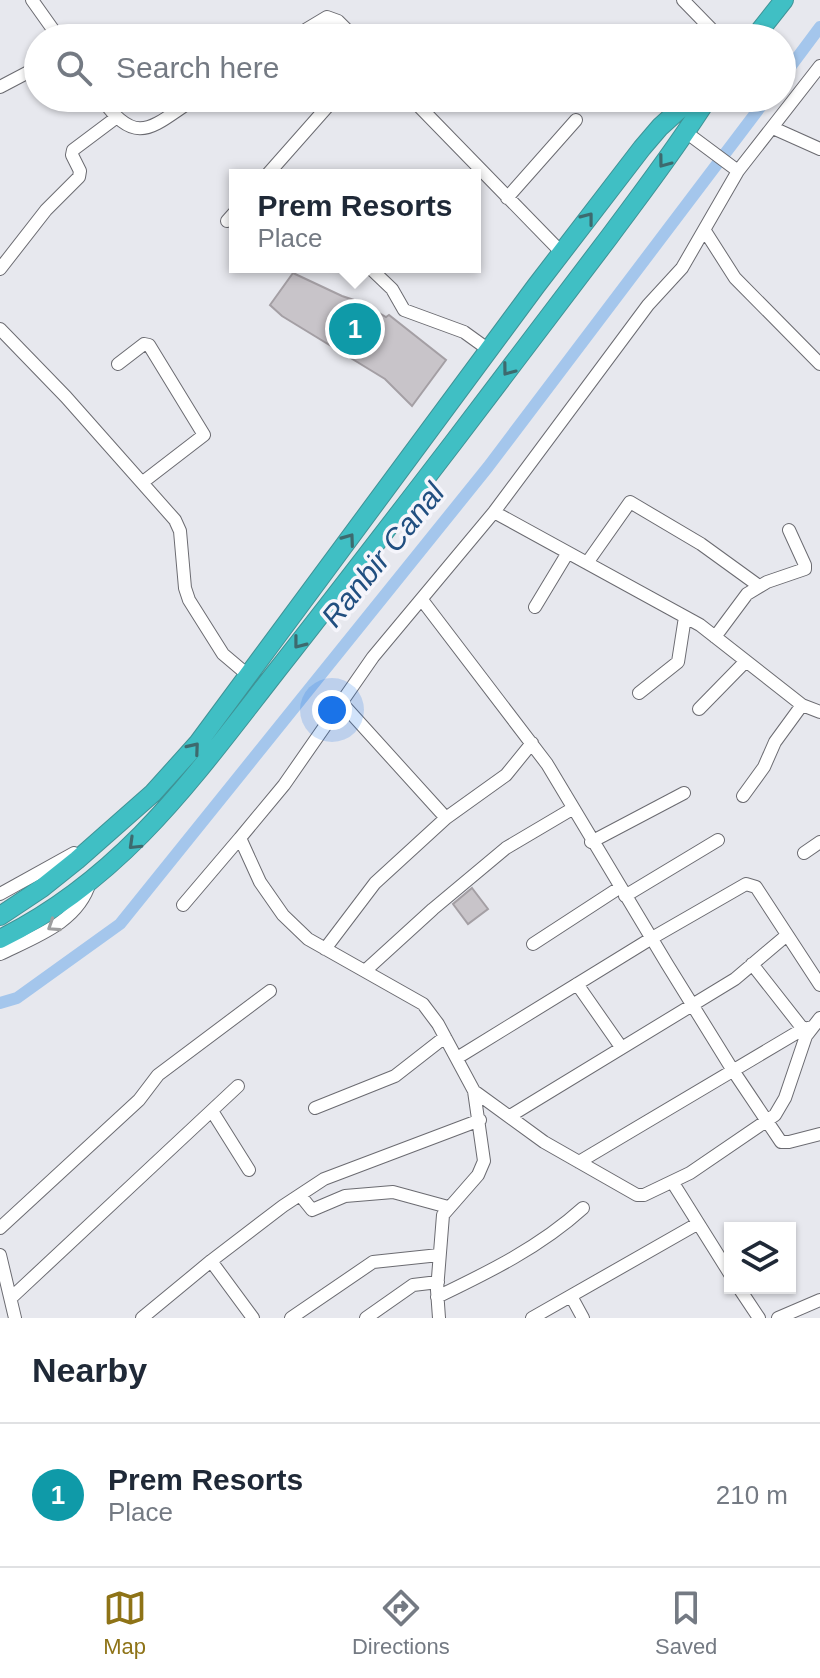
<!DOCTYPE html>
<html lang="en">
<head>
<meta charset="utf-8">
<style>
  body { margin:0; font-family:Arial,sans-serif; background:#f6f6f7; color:#1f2937 }
  .controls { position:absolute; right:24px; bottom:24px; display:grid; overflow:hidden; border-radius:0px; box-shadow:0 2px 6px #0004 }
  .controls button { width:72px; height:72px; display:grid; place-items:center; padding:0; border:0; border-bottom:2px solid #e0e1e3; background:#fff; color:#1f2937; font:40px sans-serif }
  .you { position:absolute; left:332px; top:710px; width:28px; height:28px; margin:-20px; border:6px solid #fff; border-radius:50%; background:#1a73e8; box-shadow:0 0 0 12px #1a73e833 }
  .badge { display:grid; place-items:center; width:52px; height:52px; border-radius:50%; background:#8e7317; color:#fff; font-size:26px; font-weight:700 }
  .pin { position:absolute; translate:-50% -50%; border:4px solid #fff; box-shadow:0 2px 8px #0006 }
  .popup { position:absolute; left:229px; top:169px; width:252px; height:104px; box-sizing:border-box; display:grid; place-content:center; border-radius:0px; background:#fff; filter:drop-shadow(0 2px 6px #0005); font-size:26px; white-space:nowrap; color:#747a83 }
  .popup b { font-size:30px; color:#1f2937 }
  .popup::after { content:''; position:absolute; left:50%; top:100%; margin-left:-16px; border:16px solid transparent; border-top-color:#fff }
  .list { margin:0; padding:0; list-style:none }
  h2 { display:flex; justify-content:space-between; align-items:center; height:104px; margin:0; padding:0 32px; font-size:34px }
  h2 small { font-size:26px; font-weight:400; color:#747a83 }
  .list li { display:grid; grid-template-columns:52px 1fr auto; gap:24px; align-items:center; box-sizing:border-box; height:144px; padding:0 32px; border-top:2px solid #e0e1e3 }
  .list b { display:block; font-size:30px; white-space:nowrap }
  .list p { margin:0; font-size:26px; white-space:nowrap; color:#747a83 }
  .list em { font-size:26px; font-style:normal; color:#747a83 }
  .icon { flex:none; width:44px; height:44px; fill:none; stroke:currentColor; stroke-width:2; stroke-linecap:round; stroke-linejoin:round }
  .map { position:relative; flex:none; width:820px; height:1318px; overflow:hidden }
  .search { position:absolute; background:#fff; box-shadow:0 2px 6px #0004; left:24px; right:24px; top:24px; height:88px; display:flex; align-items:center; gap:20px; box-sizing:border-box; padding:0 28px; border-radius:44px; color:#747a83; font-size:30px }
  .sheet { height:248px; background:#fff }
  nav { display:flex; justify-content:space-around; align-items:center; box-sizing:border-box; height:112px; border-top:2px solid #e0e1e3; background:#fff; font-size:22px; color:#747a83 }
  nav a { display:grid; justify-items:center; gap:4px }
  nav .on { color:#8e7317 }
  .map>svg:first-child { display:block }
</style>
</head>
<body>
<div class="map">
<svg width="820" height="1318" viewBox="0 0 820 1318">
  <rect width="100%" height="100%" fill="#e7e8ee"/>
  <g fill="none" stroke-linecap="round" stroke-linejoin="round">
    <!-- canal -->
    <path stroke="#a4c6ec" stroke-width="12" d="M782 78 820 27
      M0 1003 17 998 120 924 488 467 767 98"/>
  </g>
  <!-- building -->
  <path fill="#c8c4c9" stroke="#a49fa4" stroke-width="2" d="M293 273 342 296 360 302 386 317 389 315 446 360 412 406 385 379 282 316 270 305Z
    M472 888 488 909 468 924 453 904Z"/>
  <g fill="none" stroke-linecap="round" stroke-linejoin="round">
    <!-- minor casing -->
    <g stroke="#6b6b71" stroke-width="14">
      <path id="minor" d="M32 0 59 38
        M683 0 720 38
        M292 38 327 17 338 21 355 38
        M0 87 38 67
        M101 98C138 150 153 125 196 98
        M411 98 562 253
        M773 128 820 149
        M687 133 738 171
        M267 175 335 98
        M507 198 576 120
        M227 221 235 212
        M705 231 735 278 820 364
        M369 267 392 289 404 310 464 332 489 350
        M0 269 46 210 79 177 80 171 72 155 73 150 117 117
        M0 329 66 397 175 520 180 531 185 588 189 600 223 654 249 676
        M118 364 144 344 149 345 204 435 143 482
        M494 512 700 625 802 705 820 712
        M587 563 630 502 701 544 759 586
        M422 600 547 764 667 964 732 1069 781 1142H789L820 1134
        M535 607 567 554
        M715 637 747 594 767 582 805 569V565L789 530
        M639 693 678 662 685 617
        M340 701 446 818 506 775 532 743
        M699 709 745 662
        M743 796 764 767 775 742 802 705
        M591 842 684 793
        M804 853 820 842
        M0 894 74 853
        M625 896 718 840
        M183 905 240 838
        M533 944 619 888
        M325 949 375 883 446 818
        M0 954C35 937 79 922 90 882
        M752 964 803 1029
        M366 970 433 909 506 848 572 809
        M577 984 621 1047
        M457 1058 652 938 746 884 756 887 820 985
        M474 1091 544 1142 637 1195H644L690 1173 775 1115 785 1098 806 1036 820 1018
        M315 1108 395 1076 445 1037
        M212 1111 249 1170
        M510 1116 735 979 787 935
        M579 1162 803 1029 812 1027
        M673 1183 730 1274
        M300 1195 312 1210 345 1196 393 1192 448 1207
        M0 1228 139 1100 158 1075 270 991
        M0 1255 15 1318
        M211 1261 253 1318
        M739 1288 759 1318
        M571 1296 583 1318
        M437 1297C489 1272 540 1247 583 1208
        M11 1298 238 1086
        M142 1318 211 1261 283 1206 324 1179 480 1120
        M291 1318 373 1262 439 1255
        M366 1318 413 1285 438 1282
        M439 1318 437 1290 443 1215 478 1175 484 1161 474 1091 438 1024 423 1004 308 939 283 915 260 882 240 838 284 785 373 657 494 512 648 305 682 268 738 171 820 66
        M532 1318 697 1224
        M778 1318 820 1300"/>
    </g>
    <!-- highway casing -->
    <g stroke="#3f9295" stroke-width="20">
      <path id="highway" d="M754 38 784 0
        M0 916 42 888 77 860 153 793 198 743 536 286 642 148 660 127 692 98
        M0 939C123 878 193 778 275 673 335 597 394 520 453 443 505 374 558 305 610 236 644 190 678 146 708 98"/>
    </g>
    <!-- minor -->
    <use href="#minor" stroke="#fff" stroke-width="12"/>
    <!-- highway -->
    <use href="#highway" stroke="#40bfc4" stroke-width="18"/>
  </g>
  <!-- one-way arrows -->
  <defs><path id="oneway-chevron" d="M-2-3.5L2.5 0L-2 3.5" fill="none" stroke-width="1.6" stroke-linecap="round" stroke-linejoin="round" transform="scale(2)"/></defs>
  <g stroke="#3d6a6e">
    <use href="#oneway-chevron" transform="translate(664 162) rotate(127)"/>
    <use href="#oneway-chevron" transform="translate(588 218) rotate(-52)"/>
    <use href="#oneway-chevron" transform="translate(508 370) rotate(127)"/>
    <use href="#oneway-chevron" transform="translate(349 539) rotate(-54)"/>
    <use href="#oneway-chevron" transform="translate(299 643) rotate(128)"/>
    <use href="#oneway-chevron" transform="translate(194 748) rotate(-50)"/>
    <use href="#oneway-chevron" transform="translate(134 844) rotate(136)"/>
  </g>
  <use stroke="#9e9e9f" href="#oneway-chevron" transform="translate(53 926) rotate(147)"/>
  <g text-anchor="middle" stroke-width="7" stroke-linejoin="round" paint-order="stroke">
    <!-- water labels -->
    <g font-size="30" font-style="italic" fill="#214f80" stroke="#f5f5fb">
      <text transform="translate(383 555) rotate(-51)" y="10">Ranbir Canal</text>
    </g>
  </g>
</svg>
<div class="controls">
<button><svg class="icon" aria-label="layers" viewBox="0 0 24 24"><path d="M12 4l9 5-9 5-9-5zM3 14l9 5 9-5"/></svg></button>
</div>
<div class="you"></div>
<div class="pin badge" style="left:355px;top:329px;background:#0f9aa8">1</div>
<div class="popup"><b>Prem Resorts</b>Place</div>
<div class="search"><svg class="icon" aria-label="search" viewBox="0 0 24 24"><circle cx="10" cy="10" r="6"/><path d="M15 15l6 6"/></svg>Search here</div>
</div>
<section class="sheet">
<h2>Nearby<small></small></h2>
<ul class="list">
<li><span class="badge" style="background:#0f9aa8">1</span><div><b>Prem Resorts</b><p>Place</p></div><em>210 m</em></li>
</ul>
</section>
<nav>
<a class="on"><svg class="icon" aria-label="map" viewBox="0 0 24 24"><path d="M3 6l6-2 6 2 6-2v14l-6 2-6-2-6 2zM9 4v14M15 6v14"/></svg>Map</a>
<a><svg class="icon" aria-label="directions" viewBox="0 0 24 24"><path d="M12 3l9 9-9 9-9-9zM9 14v-3h6M13 9l2 2-2 2"/></svg>Directions</a>
<a><svg class="icon" aria-label="saved" viewBox="0 0 24 24"><path d="M7 4h10v16l-5-4-5 4z"/></svg>Saved</a>
</nav>
</body>
</html>
